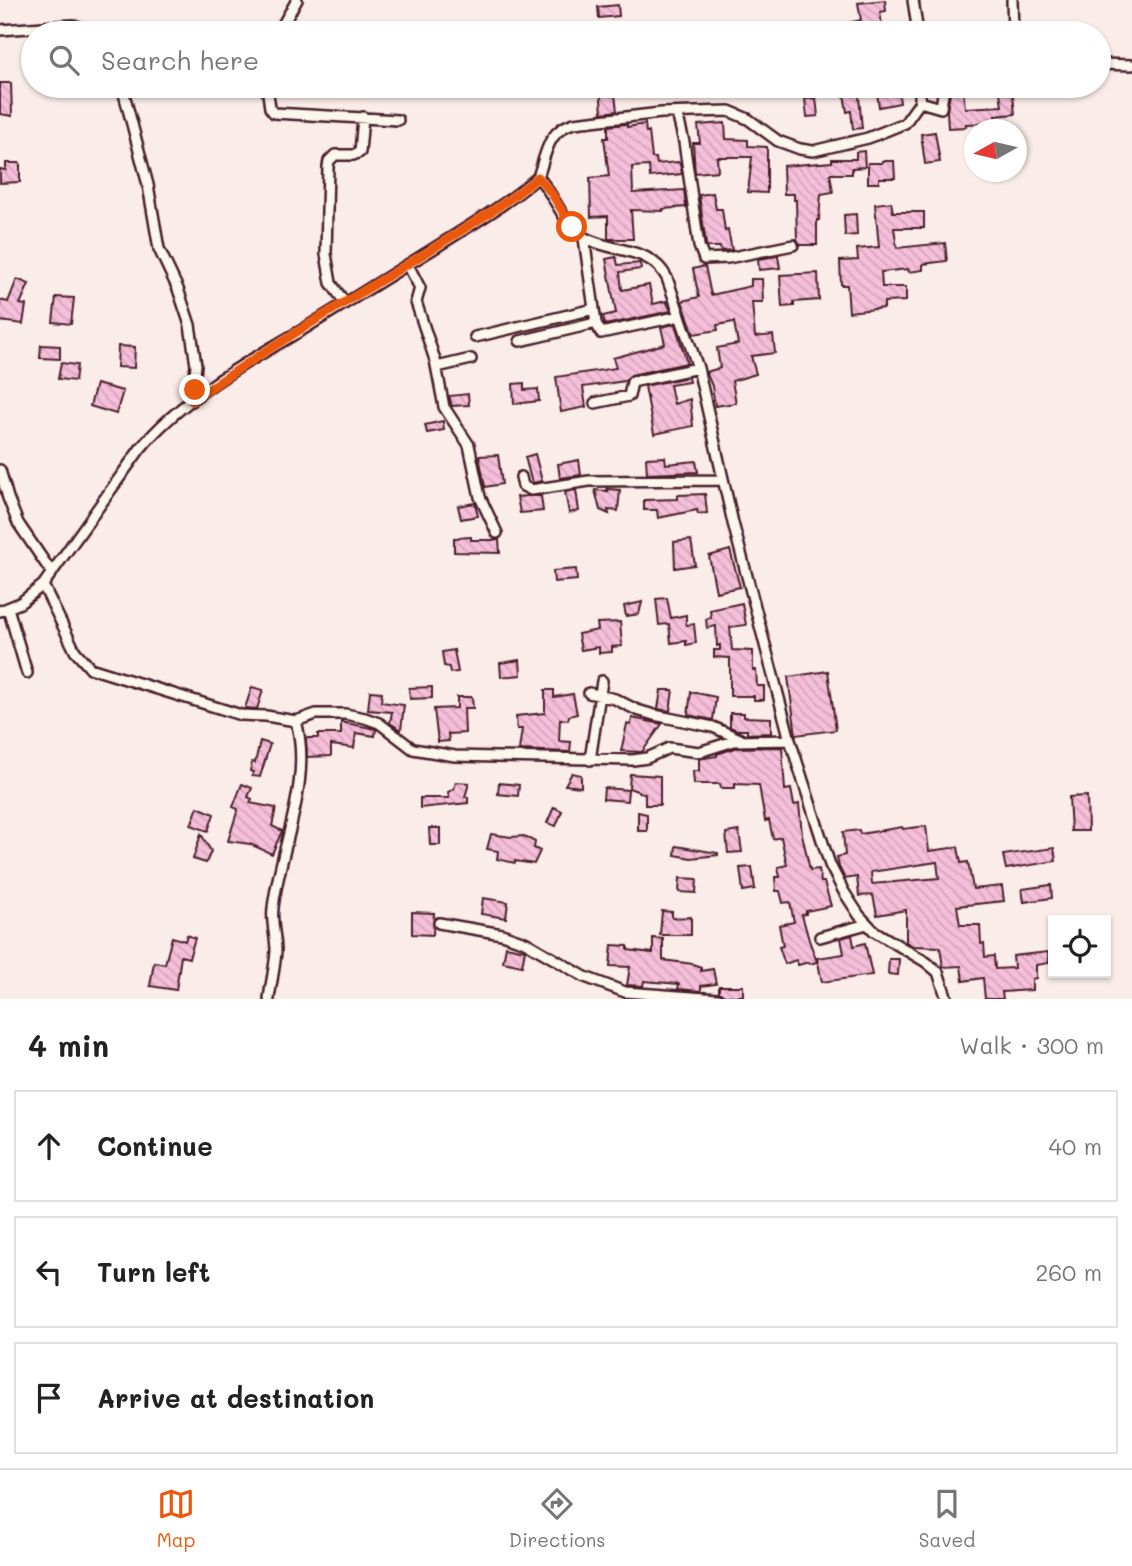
<!DOCTYPE html>
<html lang="en">
<head>
<meta charset="utf-8">
<style>
  body { margin:0; font-family:Mali,sans-serif; background:#f6f6f6; color:#222 }
  .controls { position:absolute; right:21px; bottom:21px; display:grid; overflow:hidden; border-radius:0px; box-shadow:0 2px 5px #0004 }
  .controls button { width:63px; height:63px; display:grid; place-items:center; padding:0; border:0; border-bottom:2px solid #e0e0e0; background:#fff; color:#222; font:35px sans-serif }
  .compass { position:absolute; left:964px; top:119px; width:63px; height:63px; border-radius:50%; background:#fff; box-shadow:0 2px 5px #0004; rotate:262deg }
  .stop { position:absolute; width:21px; height:21px; margin:-16px; border:5px solid #ea580c; border-radius:50%; background:#fff }
  .stop.end { background:#ea580c; border-color:#fff; box-shadow:0 2px 7px #0008 }
  .list { margin:0; padding:0; list-style:none }
  h2 { display:flex; justify-content:space-between; align-items:center; height:91px; margin:0; padding:0 28px; font-size:30px }
  h2 small { font-size:23px; font-weight:400; color:#767676 }
  .list li { display:grid; grid-template-columns:46px 1fr auto; gap:21px; align-items:center; box-sizing:border-box; height:112px; margin:0 14px 14px; padding:0 14px; border:2px solid #e0e0e0; border-radius:0px }
  .list b { display:block; font-size:26px; white-space:nowrap }
  .list em { font-size:23px; font-style:normal; color:#767676 }
  .icon { flex:none; width:38px; height:38px; fill:none; stroke:currentColor; stroke-width:2; stroke-linecap:round; stroke-linejoin:round }
  .map { position:relative; flex:none; width:1132px; height:999px; overflow:hidden }
  .search { position:absolute; background:#fff; box-shadow:0 2px 5px #0004; left:21px; right:21px; top:21px; height:77px; display:flex; align-items:center; gap:18px; box-sizing:border-box; padding:0 24px; border-radius:38px; color:#767676; font-size:26px }
  .sheet { height:469px; background:#fff }
  nav { display:flex; justify-content:space-around; align-items:center; box-sizing:border-box; height:98px; border-top:2px solid #e0e0e0; background:#fff; font-size:19px; color:#767676 }
  nav a { display:grid; justify-items:center; gap:4px }
  nav .on { color:#ea580c }
  .map>svg:first-child { display:block }
</style>
</head>
<body>
<div class="map">
<svg width="1132" height="999" viewBox="0 0 1132 999">
  <defs>
    <pattern id="building-back-hatch" width="6" height="6" patternUnits="userSpaceOnUse" patternTransform="scale(1.75)"><rect width="6" height="6" fill="#f5bfd9"/><path d="M-1 5l2 2M0 0l6 6M5-1l2 2" fill="none" stroke="#d4a4ba"/></pattern>
  </defs>
  <rect width="100%" height="100%" fill="#faece8"/>
  <filter id="ink" filterUnits="userSpaceOnUse"><feTurbulence type="fractalNoise" baseFrequency=".0143" numOctaves="2"/><feDisplacementMap in="SourceGraphic" scale="14" xChannelSelector="R" yChannelSelector="G"/><feConvolveMatrix kernelMatrix="1 2 1 2 8 2 1 2 1" color-interpolation-filters="sRGB"/></filter>
  <g filter="url(#ink)">
    <!-- building -->
    <path fill="url(#building-back-hatch)" stroke="#4a1f2b" stroke-width="2" fill-rule="evenodd" d="M885 0 886 11 880 12 883 33H850L848 23 861 20 858 3Z
      M618 5 619 16 599 18 598 7Z
      M0 83H11L12 116 0 114Z
      M600 86H614L617 111 602 113Z
      M858 86 862 128 853 129 851 111 847 112 843 88Z
      M876 86H898L900 103 879 107Z
      M951 86H963L965 108 1002 106 999 86H1012L1015 114 995 116 996 123 966 124V127L948 128 947 111Z
      M816 98 818 116 807 117 805 99Z
      M725 123 726 139 748 140V146L767 147V193L748 192 752 157H717L718 171 695 173 693 143H700L698 125Z
      M627 124V127L645 124 646 132H649L652 158H656L657 164 678 162 680 164 682 174 650 177 649 166 632 167 633 193 684 190 686 207 663 209V211L631 210 633 239H608V216L591 217 590 178 609 176 604 138H608V126Z
      M935 132 940 162 925 164 921 134Z
      M864 151 865 167 852 168V174H830L833 192 821 194 819 220H817V245H800L797 239 796 200H794V194H784L783 166 832 162V159H856V152Z
      M882 161H894L895 178H879V183H868V163H882Z
      M6 163H20V182L0 183V169L6 170Z
      M713 193 716 209H722L725 231 728 230 732 250 721 251 720 247H707L706 244 699 195Z
      M891 202 893 212H924V228H894L897 248 945 243 947 261 923 264V270L909 272 908 269 881 272 882 287H906V301L884 302V308L849 312 847 285H841L840 261 858 260 857 249 879 247 875 204Z
      M856 214 857 235 845 236 844 215Z
      M778 256 780 268 759 270 758 259Z
      M616 257 618 265 640 263 641 269 620 272 622 290 649 285 653 304 666 301 671 311 605 325 603 316 616 313 606 259Z
      M705 266 711 295 751 286V279H762L763 302H752L755 337 773 335 775 353 751 356 756 374 732 381 736 403 715 406 712 386 706 372 720 368 717 348 738 344 734 322 717 325 718 330 694 334 682 301 699 297 693 269Z
      M818 273 819 300 794 302V306L782 307 780 275Z
      M17 279 29 284 20 304 26 305 23 324 0 321V300L8 302Z
      M56 297 74 298 71 324 53 322Z
      M675 324 687 363 631 375 625 381 583 387 586 407 561 412 556 377 616 368 613 358 665 344 661 327Z
      M41 345 60 346V359L40 358Z
      M118 346 135 347 134 368 117 367Z
      M61 363 77 365 75 381 58 379Z
      M688 377 689 382 670 385 674 404 690 399 693 426 654 434 645 386Z
      M524 383V390L538 389 539 401 514 404 513 384Z
      M96 384 123 391 116 414 90 406Z
      M468 394 469 405 452 406 449 396Z
      M443 421 444 430 427 433 425 425Z
      M535 454 542 481 532 483 525 457Z
      M498 455 502 484 485 487 479 456Z
      M665 457 666 464 696 461 698 472 647 474 646 458Z
      M579 460 581 475 560 478 558 464Z
      M607 489 620 490 618 511 608 510 609 514 600 510 595 490 608 491Z
      M576 490 579 511 569 513 565 492Z
      M705 494 707 513 698 514 697 510 658 518 657 510H644V500L678 499V495Z
      M527 496H541L543 511 520 513 517 497Z
      M475 503 478 516 461 519 458 506Z
      M471 537V540H499L500 553 454 552V538Z
      M691 540 695 565 675 568 674 542Z
      M730 550 740 587 716 592 709 556Z
      M576 569 577 580 554 582 553 571Z
      M667 598 671 618 686 615V625L694 624 696 643 686 645V641L671 643 669 624 659 625 656 599Z
      M642 602 639 614 626 616 624 606Z
      M742 603 746 625 730 627 732 650 753 651V670H756L757 686H764V700H754V696H730V658L714 657V650H720V645L717 646 716 626 707 628 706 619 711 618 710 610Z
      M620 622 622 646 612 647V652L599 653V647L581 650 578 634 598 630 597 623Z
      M454 650 458 672 450 673 449 667 444 666 442 652Z
      M520 660 521 675 501 677 500 663Z
      M828 671 836 730 796 735 788 677Z
      M252 687 263 690 257 709 245 708Z
      M432 687V698L410 699 409 688Z
      M545 690H554V697L573 694 577 714 569 716 568 720 560 719 559 741 571 742 570 752 519 750 522 729H517L516 716 545 713Z
      M661 690H673L670 711 658 709Z
      M370 691 382 692 381 702 404 705 401 730 390 723 392 712 368 710Z
      M691 692 716 697 713 720 688 715Z
      M457 697H472L473 708H464L465 733 448 734 449 741 438 742 434 709 457 708Z
      M730 713H744V717L771 718V733L747 734V730H737L730 727Z
      M632 718 662 724 642 752 621 751 627 724 631 725Z
      M341 722 376 729 375 736 356 733 354 748 331 745V756L307 757 306 738H318V734H341Z
      M260 741 270 744 260 777 252 776 253 772 250 771 252 762 255 763Z
      M782 747 785 790 791 789 794 805 799 804 802 834 810 870 819 869 821 882H824L831 906 806 911V914L802 915 809 940 817 962 809 964V962L798 965 796 960 785 964 779 947 783 946 779 925 794 922 790 902 783 903 780 891H776L775 877H780L778 867 787 865 781 837 773 839 769 820 765 821 759 785 735 784V788H721L720 784H694L693 771H699V759L717 756V754L735 748Z
      M572 773 581 775V787L565 785Z
      M630 774 660 776V805H645V794L629 788Z
      M456 782 469 783 465 797H468V803L420 808V798H449L448 792 454 789Z
      M499 783 519 785 518 796 498 794Z
      M242 784 252 788 248 797 252 799 250 803 276 808 272 826 282 831 272 854 250 844 228 841 238 809 233 807Z
      M604 788 628 790 627 801 603 799Z
      M1087 796 1088 831H1071L1069 797Z
      M198 807 214 814 208 831 191 825Z
      M554 807 562 811 556 826 547 823Z
      M638 812 647 814V831H638Z
      M926 826 929 851 958 847 961 863 968 862 973 889 1002 886 1004 901 957 906 960 925H980L981 944 984 943 985 957 994 956 995 969 1014 968 1013 956 1048 952 1049 963 1036 965V978L1032 979V990L1002 992 1003 999H985L983 978 963 981 961 966 943 967 940 947 913 946 906 942V910L877 915 873 895 859 896 857 877 845 879 839 867 837 857 845 855 843 832 859 830 860 834 902 827 903 829ZM937 862 939 878 872 884 871 872Z
      M429 828H440V845H430Z
      M739 831 742 852 728 853 726 833Z
      M201 834 211 851 206 863 193 859Z
      M491 834 511 837 524 836 535 842 534 848 540 851 534 864 515 861V863L497 859 498 851 487 849Z
      M676 846 718 853V855L691 858 675 855Z
      M1054 848 1056 861 1006 869 1003 855Z
      M752 867 755 889 743 891 740 868Z
      M680 878 697 879 696 893 679 892Z
      M1051 885 1052 898 1024 902 1022 889Z
      M483 898 508 902 506 918 481 914Z
      M662 911 672 912V918L691 917V935H660Z
      M412 912 434 913 433 935 412 934Z
      M187 935 195 938 189 958 181 956 176 990 150 986 154 962 165 964 172 937 185 941Z
      M852 935 854 946 865 943 872 975 822 982 817 958 844 954 841 938Z
      M653 938 663 939V960L693 964 701 967V971L713 969 716 984 701 986V991L678 989 679 984 644 981 643 986 627 985 630 967 610 966 612 945 628 946V950L653 953Z
      M506 946 525 950 522 966 503 962Z
      M889 959H899L898 975 888 974Z
      M719 986H743V996H724L719 992Z"/>
    <g fill="none" stroke-linecap="round" stroke-linejoin="round">
      <!-- street casing -->
      <g stroke="#4a1f2b" stroke-width="14">
        <path id="street" d="M913 0 918 33
          M1012 0 1013 33
          M0 30 73 25 102 33
          M278 33 297 0
          M1099 64 1132 65
          M122 86 148 185 159 249 178 289 190 325 196 365 192 401
          M267 86 270 108 274 113 398 120
          M920 86V102L905 123 868 138 813 151 800 149 778 141 748 119 729 111 661 113 574 123C547 130 546 155 538 177 555 195 564 227 585 238 614 253 650 246 667 278L698 368 733 523 790 740 830 865 844 892 859 915 874 931 926 962 938 972 947 999
          M920 102 941 108 944 86
          M677 113 684 142 699 246 704 259 728 258 793 245
          M584 238 596 323 601 333 680 316
          M408 265 420 288 416 302 435 360 444 407 469 445 480 497 497 533
          M345 303 331 283 326 254 328 167 329 161 335 155H353L360 152 363 117
          M475 337 594 309
          M520 341 596 323
          M437 367 471 359
          M595 403 629 396 632 382 698 368
          M0 470 8 498 18 523 52 573
          M521 477 523 486 531 490 589 481 723 480
          M43 585 75 651 90 668 241 715 266 716 296 721C313 782 280 847 273 908 271 923 276 936 276 951 275 967 271 983 269 999
          M8 608 27 673
          M0 611 20 603 43 585 140 449C182 398 245 363 302 330 346 303 389 276 433 249 469 226 506 205 538 177
          M589 693 615 699 637 710 654 715 713 727 740 739
          M296 721 316 714H345L365 718 379 723 413 749 455 756 633 760 647 758 669 748 699 752 734 741 790 740
          M590 760 602 681
          M439 923 502 934 525 942 585 977 625 992 718 999
          M820 937 867 924"/>
      </g>
      <!-- street -->
      <use href="#street" stroke="#fbf7ec" stroke-width="9"/>
    </g>
  </g>
  <g fill="none" stroke-linecap="round" stroke-linejoin="round" filter="url(#ink)">
    <!-- route -->
    <path stroke="#ea580c" stroke-width="9" d="M195 390 192 401C269 346 352 299 432 249 468 226 505 205 538 177L552 194 572 227"/>
  </g>
</svg>
<div class="controls">
<button><svg class="icon" aria-label="locate" viewBox="0 0 24 24"><circle cx="12" cy="12" r="6"/><path d="M12 2v4M12 18v4M2 12h4M18 12h4"/></svg></button>
</div>
<svg class="compass" viewBox="-18 -18 36 36"><path d="M0-13l5 13h-10z" fill="#e53935"/><path d="M0 13l5-13h-10z" fill="#767676"/></svg>
<div class="stop" style="left:572px;top:227px"></div>
<div class="stop end" style="left:195px;top:390px"></div>
<div class="search"><svg class="icon" aria-label="search" viewBox="0 0 24 24"><circle cx="10" cy="10" r="6"/><path d="M15 15l6 6"/></svg>Search here</div>
</div>
<section class="sheet">
<h2>4 min<small>Walk · 300 m</small></h2>
<ul class="list">
<li><svg class="icon" aria-label="ahead" viewBox="0 0 24 24"><path d="M12 20V5M6 11l6-6 6 6"/></svg><div><b>Continue</b></div><em>40 m</em></li>
<li><svg class="icon" aria-label="left" viewBox="0 0 24 24"><path d="M17 20v-9H6M10 6l-5 5 5 5"/></svg><div><b>Turn left</b></div><em>260 m</em></li>
<li><svg class="icon" aria-label="arrive" viewBox="0 0 24 24"><path d="M6 21V4h12l-3 4 3 4H6"/></svg><div><b>Arrive at destination</b></div></li>
</ul>
</section>
<nav>
<a class="on"><svg class="icon" aria-label="map" viewBox="0 0 24 24"><path d="M3 6l6-2 6 2 6-2v14l-6 2-6-2-6 2zM9 4v14M15 6v14"/></svg>Map</a>
<a><svg class="icon" aria-label="directions" viewBox="0 0 24 24"><path d="M12 3l9 9-9 9-9-9zM9 14v-3h6M13 9l2 2-2 2"/></svg>Directions</a>
<a><svg class="icon" aria-label="saved" viewBox="0 0 24 24"><path d="M7 4h10v16l-5-4-5 4z"/></svg>Saved</a>
</nav>
</body>
</html>
